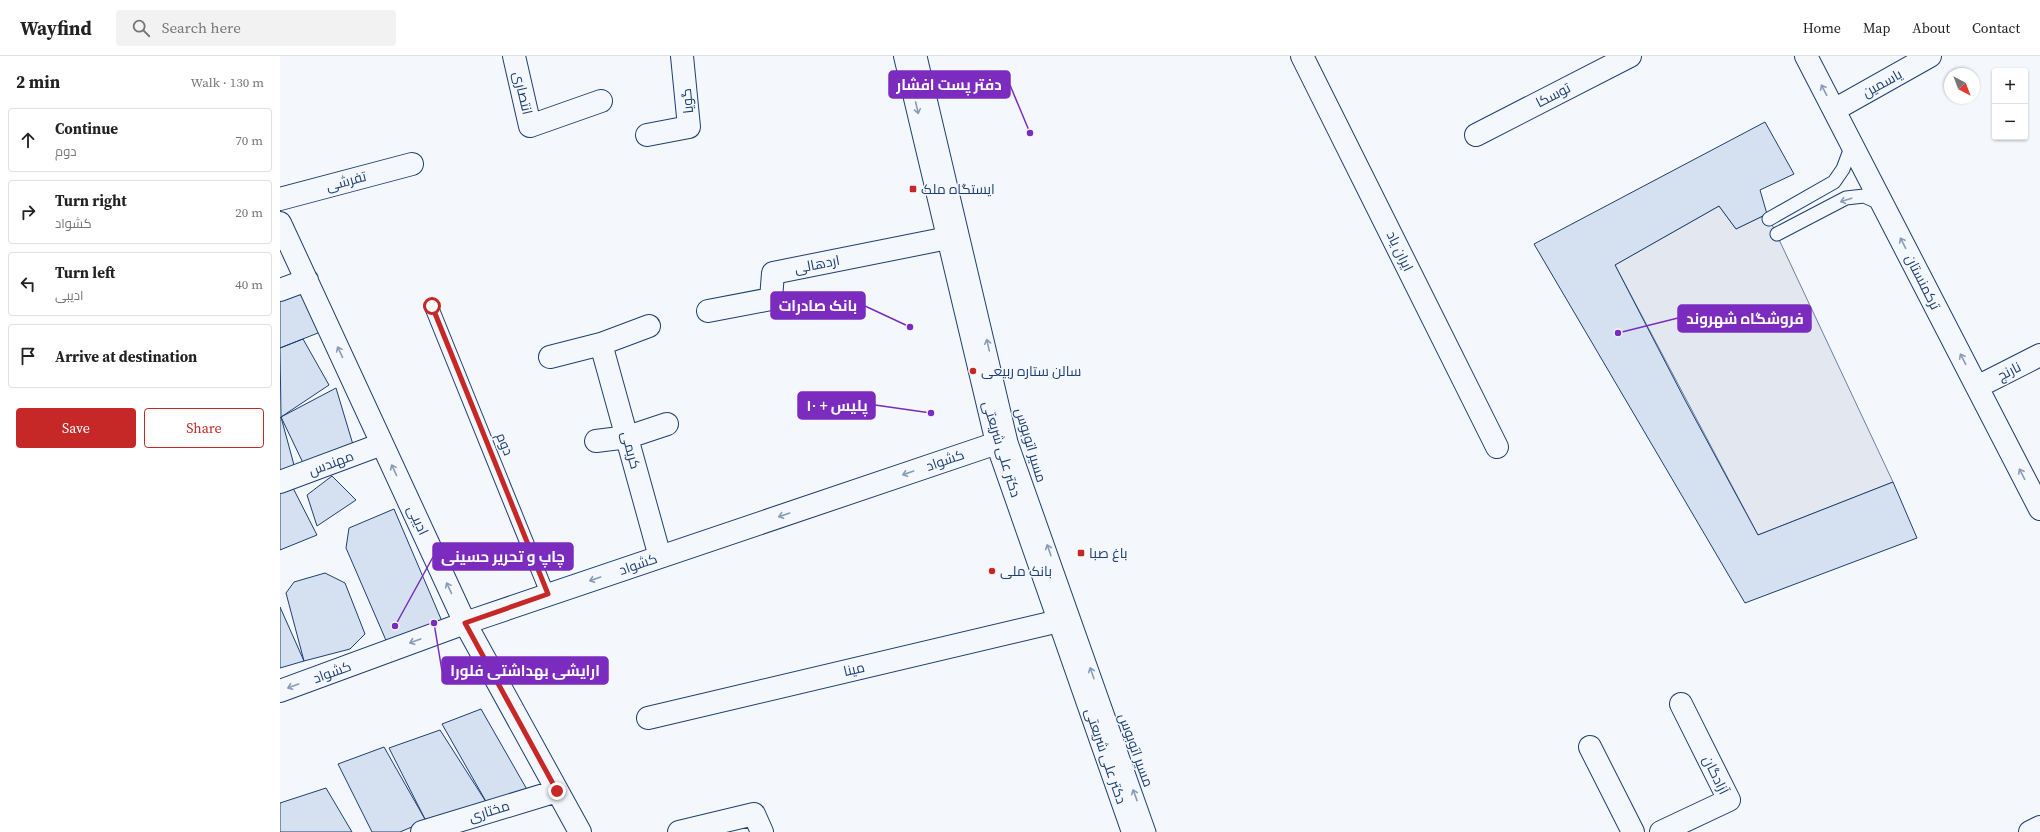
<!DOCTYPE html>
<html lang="en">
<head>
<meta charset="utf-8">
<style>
  body { margin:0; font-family:"Source Serif 4",Cairo,serif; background:#f2f2f2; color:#222 }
  .controls { position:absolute; right:12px; top:12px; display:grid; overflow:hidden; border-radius:4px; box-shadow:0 1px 3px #0004 }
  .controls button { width:36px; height:36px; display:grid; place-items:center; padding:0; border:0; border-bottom:1px solid #e0e0e0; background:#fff; color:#222; font:20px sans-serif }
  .compass { position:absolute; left:1664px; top:12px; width:36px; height:36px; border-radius:50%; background:#fff; box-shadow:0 1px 3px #0004; rotate:138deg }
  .stop { position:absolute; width:12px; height:12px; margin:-9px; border:3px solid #c62828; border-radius:50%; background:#fff }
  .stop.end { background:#c62828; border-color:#fff; box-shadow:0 1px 4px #0008 }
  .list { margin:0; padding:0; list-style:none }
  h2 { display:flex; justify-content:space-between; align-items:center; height:52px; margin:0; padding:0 16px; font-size:17px }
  h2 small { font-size:13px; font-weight:400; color:#767676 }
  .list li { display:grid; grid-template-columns:26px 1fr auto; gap:12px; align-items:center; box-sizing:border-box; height:64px; margin:0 8px 8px; padding:0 8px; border:1px solid #e0e0e0; border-radius:4px }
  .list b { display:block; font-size:15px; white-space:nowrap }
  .list p { margin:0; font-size:13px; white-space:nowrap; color:#767676 }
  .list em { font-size:13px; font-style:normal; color:#767676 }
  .actions { display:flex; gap:8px; padding:12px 16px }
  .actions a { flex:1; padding:9px 0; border:1px solid #c62828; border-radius:4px; text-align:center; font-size:14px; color:#c62828 }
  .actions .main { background:#c62828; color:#fff }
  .icon { flex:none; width:22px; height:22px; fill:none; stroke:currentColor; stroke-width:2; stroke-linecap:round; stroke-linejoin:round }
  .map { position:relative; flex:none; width:1760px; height:776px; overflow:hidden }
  header { display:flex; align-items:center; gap:24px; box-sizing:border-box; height:56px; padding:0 20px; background:#fff; border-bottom:1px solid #e0e0e0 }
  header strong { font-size:19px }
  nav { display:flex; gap:22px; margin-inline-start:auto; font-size:14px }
  .search { width:280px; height:36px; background:#f2f2f2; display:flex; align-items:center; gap:10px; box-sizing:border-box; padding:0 14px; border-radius:4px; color:#767676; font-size:15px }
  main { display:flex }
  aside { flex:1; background:#fff }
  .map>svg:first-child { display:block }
</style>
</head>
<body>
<header>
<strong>Wayfind</strong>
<div class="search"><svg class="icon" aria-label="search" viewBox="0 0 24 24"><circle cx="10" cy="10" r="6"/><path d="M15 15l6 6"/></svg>Search here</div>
<nav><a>Home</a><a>Map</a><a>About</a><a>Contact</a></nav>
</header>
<main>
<aside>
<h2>2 min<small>Walk · 130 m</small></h2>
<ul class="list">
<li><svg class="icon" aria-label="ahead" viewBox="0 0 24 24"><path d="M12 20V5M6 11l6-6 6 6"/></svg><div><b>Continue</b><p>دوم</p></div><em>70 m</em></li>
<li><svg class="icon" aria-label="right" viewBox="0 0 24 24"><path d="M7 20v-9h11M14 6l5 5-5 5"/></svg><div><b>Turn right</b><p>کشواد</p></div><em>20 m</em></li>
<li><svg class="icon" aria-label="left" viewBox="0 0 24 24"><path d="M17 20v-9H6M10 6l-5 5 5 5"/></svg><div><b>Turn left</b><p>ادیبی</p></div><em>40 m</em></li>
<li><svg class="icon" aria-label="arrive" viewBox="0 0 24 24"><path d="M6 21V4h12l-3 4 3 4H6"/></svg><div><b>Arrive at destination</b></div></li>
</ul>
<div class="actions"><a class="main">Save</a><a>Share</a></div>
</aside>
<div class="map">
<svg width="1760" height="776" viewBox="0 0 1760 776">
  <rect width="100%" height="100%" fill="#f4f7fb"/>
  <!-- parking -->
  <path fill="#e3e8f0" stroke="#687fa3" d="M1439 150 1456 173 1487 158 1613 426 1478 479 1335 209Z"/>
  <!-- building -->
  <path fill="#d5e0f0" stroke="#1d3f73" d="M1485 66 1514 118 1480 134 1487 158 1456 173 1439 150 1335 209 1405 344 1478 479 1613 426 1637 482 1465 547 1254 188Z
    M26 234 43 275 0 292V244Z
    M23 283 49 329 1 361 0 292Z
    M56 332 74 392 24 409 1 361Z
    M1 361 14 409 0 415V362Z
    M52 420 76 444 37 470 27 439Z
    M13 432 37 479 0 494V436Z
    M114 453 164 570 108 589 66 492 69 472Z
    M45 517 65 527 85 578 70 593 24 605 6 537 14 526Z
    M0 551 24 605 0 612Z
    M201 653 249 737 208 749 162 668Z
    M160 674 208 749 146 765 109 692Z
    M104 691 146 765 120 776H92L58 708Z
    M46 732 72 776H0V747Z"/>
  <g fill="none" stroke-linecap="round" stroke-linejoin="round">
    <!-- lane casing -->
    <g stroke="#1d3f73" stroke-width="15">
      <path id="lane" d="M640 0 731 386 869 776
        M1489 163 1554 126 1563 113 1572 89
        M1497 178 1566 142 1584 140 1602 148
        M151 250 268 539"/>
    </g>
    <!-- street casing -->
    <g stroke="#1d3f73" stroke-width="24">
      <path id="street" d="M234 0 250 70 321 45
        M1022 0 1217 391
        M1526 0 1760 453
        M1554 54 1650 0
        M367 79 409 71 402 0
        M1196 79 1350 0
        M0 143 132 108
        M0 167 185 567 300 776
        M0 234 27 224
        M428 255 491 243 493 217 668 182
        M321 288 380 501
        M270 301 321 288 369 270
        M1697 331 1760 299
        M316 385 348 381 387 368
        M0 426 102 388
        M0 635 185 567 717 387
        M368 662 779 565
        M1310 691 1353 776
        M142 776 277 735
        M399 776 474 758 482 776
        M1381 776 1449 744 1401 648
        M1750 776 1760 771"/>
    </g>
    <!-- primary casing -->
    <g stroke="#1d3f73" stroke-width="24">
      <path id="primary" d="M625 0 717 387 853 776"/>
    </g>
    <!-- lane -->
    <use href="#lane" stroke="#f4f7fb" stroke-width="13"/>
    <!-- street -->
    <use href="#street" stroke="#f4f7fb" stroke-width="22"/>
    <!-- primary -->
    <use href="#primary" stroke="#f4f7fb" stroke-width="22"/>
  </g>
  <!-- one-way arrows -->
  <defs><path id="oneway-shaft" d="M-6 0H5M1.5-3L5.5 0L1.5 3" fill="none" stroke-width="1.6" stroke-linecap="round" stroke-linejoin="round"/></defs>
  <g stroke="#889bb7">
    <use href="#oneway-shaft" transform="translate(1544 34) rotate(-117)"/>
    <use href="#oneway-shaft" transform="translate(637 52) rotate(77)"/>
    <use href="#oneway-shaft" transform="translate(1566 144) rotate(162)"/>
    <use href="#oneway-shaft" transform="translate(1623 187) rotate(-117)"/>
    <use href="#oneway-shaft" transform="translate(708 289) rotate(-103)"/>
    <use href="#oneway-shaft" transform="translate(60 296) rotate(-115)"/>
    <use href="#oneway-shaft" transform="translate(1683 303) rotate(-117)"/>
    <use href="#oneway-shaft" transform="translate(114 414) rotate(-115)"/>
    <use href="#oneway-shaft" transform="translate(628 417) rotate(161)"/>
    <use href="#oneway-shaft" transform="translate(1742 418) rotate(-117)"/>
    <use href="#oneway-shaft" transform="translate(504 459) rotate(161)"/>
    <use href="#oneway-shaft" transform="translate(769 494) rotate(-109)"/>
    <use href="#oneway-shaft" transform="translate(315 523) rotate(161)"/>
    <use href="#oneway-shaft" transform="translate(169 532) rotate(-115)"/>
    <use href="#oneway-shaft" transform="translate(135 585) rotate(160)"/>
    <use href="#oneway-shaft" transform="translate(812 617) rotate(-109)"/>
    <use href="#oneway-shaft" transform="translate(13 630) rotate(160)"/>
    <use href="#oneway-shaft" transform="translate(855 739) rotate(-110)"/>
  </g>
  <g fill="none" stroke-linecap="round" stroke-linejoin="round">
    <!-- route -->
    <path stroke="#c62828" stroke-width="5" d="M152 250 268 538 185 567 277 735"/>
  </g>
  <!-- markers -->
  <g fill="#c62828" stroke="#f4f7fb" stroke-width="1.5">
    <rect x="629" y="129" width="8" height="8" rx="2"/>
    <circle cx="693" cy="315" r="4"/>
    <rect x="797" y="493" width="8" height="8" rx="2"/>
    <circle cx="712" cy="515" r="4"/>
  </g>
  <g text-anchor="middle" stroke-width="3" stroke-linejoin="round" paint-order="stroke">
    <!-- street labels -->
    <g font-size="14" fill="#1d3f73" stroke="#f4f7fb">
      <text transform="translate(1602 27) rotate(-29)" y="5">یاسمین</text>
      <text transform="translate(243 37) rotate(77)" y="5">انتصاری</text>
      <text transform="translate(1273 39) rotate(-27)" y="5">توسکا</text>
      <text transform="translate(407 45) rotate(-96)" y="5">گویا</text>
      <text transform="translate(66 125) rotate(-15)" y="5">تفرشی</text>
      <text transform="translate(1120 195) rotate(64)" y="5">ایران یاد</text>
      <text transform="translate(537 208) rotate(-11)" y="5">اردهالی</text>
      <text transform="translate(1643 226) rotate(63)" y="5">ترکمنستان</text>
      <text transform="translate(1729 315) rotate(-27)" y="5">نارنج</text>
      <text transform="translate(225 388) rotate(68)" y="5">دوم</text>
      <text transform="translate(751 389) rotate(73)" y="5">مسیر اتوبوس</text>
      <text transform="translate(722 393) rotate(73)" y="5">دکتر علی شریعتی</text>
      <text transform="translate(351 394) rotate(75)" y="5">کریمی</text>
      <text transform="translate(665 404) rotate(-19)" y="5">کشواد</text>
      <text transform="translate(51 407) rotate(-20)" y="5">مهندس</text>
      <text transform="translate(138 464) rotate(65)" y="5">ادیبی</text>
      <text transform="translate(358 508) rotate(-19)" y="5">کشواد</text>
      <text transform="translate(574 613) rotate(-13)" y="5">مینا</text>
      <text transform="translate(52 616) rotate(-20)" y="5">کشواد</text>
      <text transform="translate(856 694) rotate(70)" y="5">مسیر اتوبوس</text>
      <text transform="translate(826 700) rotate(71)" y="5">دکتر علی شریعتی</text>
      <text transform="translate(1436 719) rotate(64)" y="5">آزادگان</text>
      <text transform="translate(209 755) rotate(-17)" y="5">مختاری</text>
    </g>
    <!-- poi labels -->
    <g font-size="14" fill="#1d3f73" stroke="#f4f7fb" text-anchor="start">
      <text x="641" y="138">ایستگاه ملک</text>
      <text x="701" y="320">سالن ستاره ربیعی</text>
      <text x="809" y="502">باغ صبا</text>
      <text x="720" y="520">بانک ملی</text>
    </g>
  </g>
  <!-- callouts -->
  <path fill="none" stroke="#7b2cbf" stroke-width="1.5" d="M750 77L730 29M630 271L585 250M1338 277L1398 262M651 357L595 349M115 570L153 501M154 567L162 615"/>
  <g fill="#7b2cbf" stroke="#f4f7fb" stroke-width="1.5">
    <circle cx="750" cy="77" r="4"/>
    <circle cx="630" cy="271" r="4"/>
    <circle cx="1338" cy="277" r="4"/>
    <circle cx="651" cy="357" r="4"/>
    <circle cx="115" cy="570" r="4"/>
    <circle cx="154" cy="567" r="4"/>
  </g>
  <g fill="#7b2cbf" stroke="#7b2cbf" stroke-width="1.5">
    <rect x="609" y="15" width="121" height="27" rx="4"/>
    <rect x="491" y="236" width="94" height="27" rx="4"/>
    <rect x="1398" y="249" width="133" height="27" rx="4"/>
    <rect x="518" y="336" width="77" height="27" rx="4"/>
    <rect x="153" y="487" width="140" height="27" rx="4"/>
    <rect x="162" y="601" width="166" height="27" rx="4"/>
  </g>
  <g font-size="15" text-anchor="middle" font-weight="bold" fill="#fff">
    <text x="669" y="34">دفتر پست افشار</text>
    <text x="538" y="255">بانک صادرات</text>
    <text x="1465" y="268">فروشگاه شهروند</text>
    <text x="557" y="355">پلیس + ۱۰</text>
    <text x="223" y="506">چاپ و تحریر حسینی</text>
    <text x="245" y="620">ارایشی بهداشتی فلورا</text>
  </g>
</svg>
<div class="controls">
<button>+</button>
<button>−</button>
</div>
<svg class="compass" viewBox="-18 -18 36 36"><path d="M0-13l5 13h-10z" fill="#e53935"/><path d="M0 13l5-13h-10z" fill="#767676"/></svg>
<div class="stop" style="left:152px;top:250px"></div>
<div class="stop end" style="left:277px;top:735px"></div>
</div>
</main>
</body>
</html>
